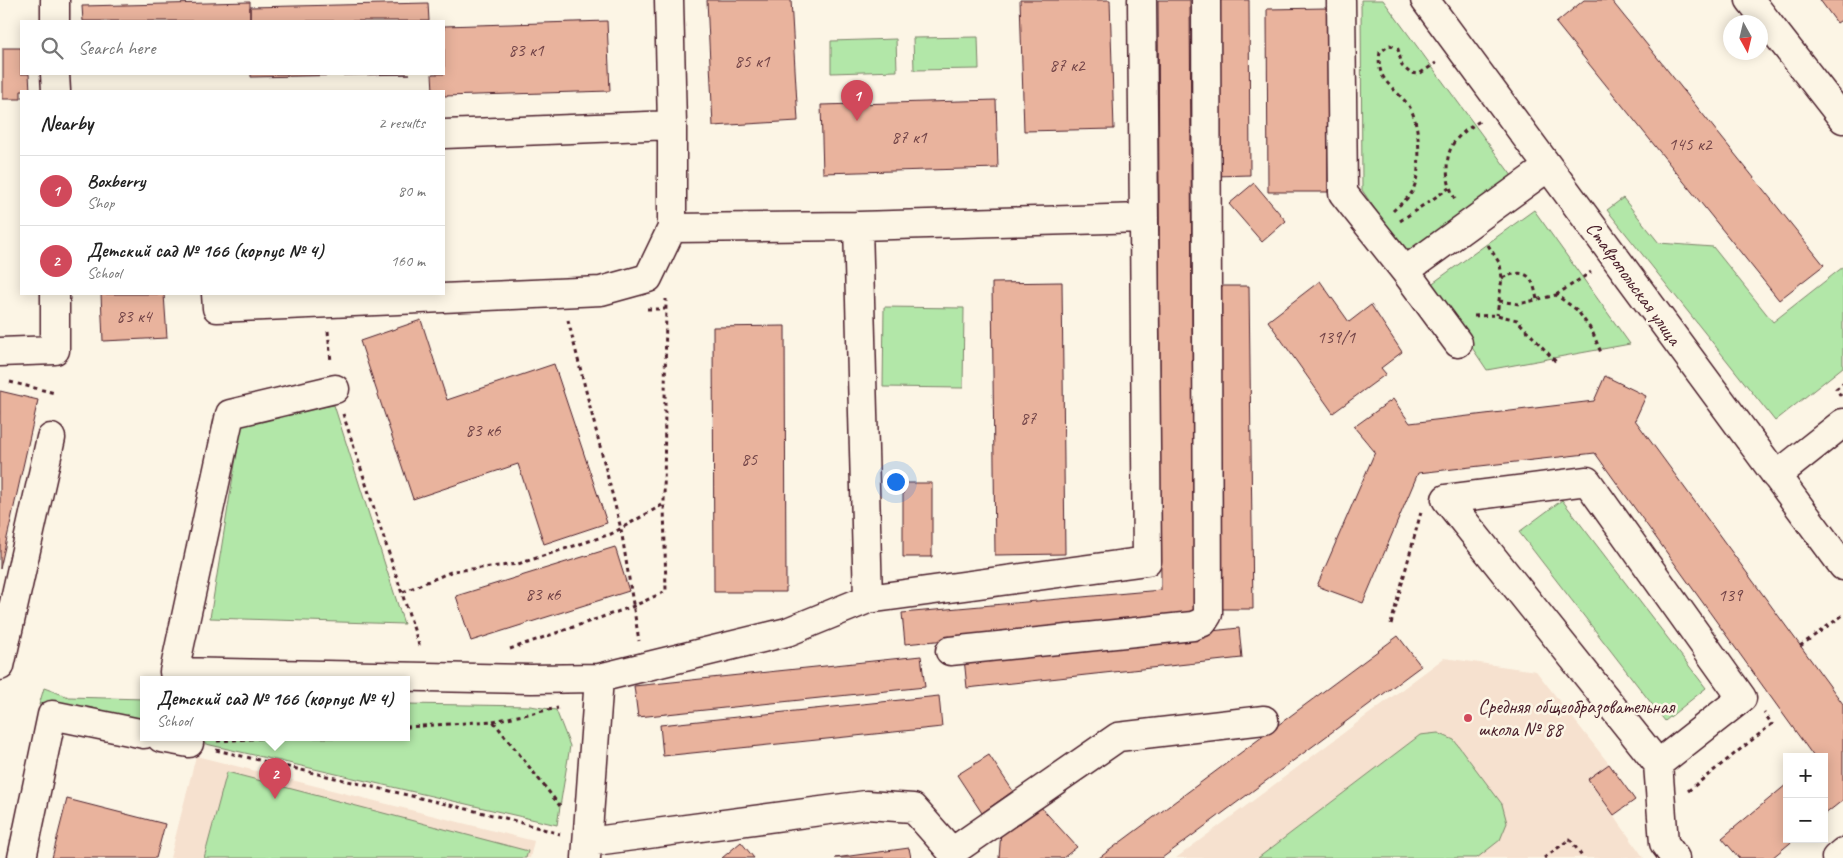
<!DOCTYPE html>
<html lang="en">
<head>
<meta charset="utf-8">
<style>
  body { margin:0; font-family:Caveat,sans-serif; background:#f6f6f6; color:#222 }
  .controls { position:absolute; right:15px; bottom:15px; display:grid; overflow:hidden; border-radius:0px; box-shadow:0 2px 12px #0003 }
  .controls button { width:45px; height:45px; display:grid; place-items:center; padding:0; border:0; border-bottom:1px solid #e0e0e0; background:#fff; color:#222; font:25px sans-serif }
  .compass { position:absolute; left:1723px; top:15px; width:45px; height:45px; border-radius:50%; background:#fff; box-shadow:0 2px 12px #0003; rotate:172deg }
  .you { position:absolute; left:895px; top:481px; width:18px; height:18px; margin:-12px; border:4px solid #fff; border-radius:50%; background:#1a73e8; box-shadow:0 0 0 8px #1a73e833 }
  .badge { display:grid; place-items:center; width:32px; height:32px; border-radius:50%; background:#d1495b; color:#fff; font-size:16px; font-weight:700 }
  .pin { position:absolute; translate:-50% -41px; filter:drop-shadow(0 1px 2px #0008) }
  .pin::after { content:''; position:absolute; top:26px; width:18px; height:15px; background:inherit; clip-path:polygon(0 0,100% 0,50% 100%) }
  .popup { position:absolute; left:140px; top:676px; width:270px; height:65px; box-sizing:border-box; display:grid; place-content:center; border-radius:0px; background:#fff; filter:drop-shadow(0 1px 4px #0005); font-size:16px; white-space:nowrap; color:#767676 }
  .popup b { font-size:19px; color:#222 }
  .popup::after { content:''; position:absolute; left:50%; top:100%; margin-left:-10px; border:10px solid transparent; border-top-color:#fff }
  .list { margin:0; padding:0; list-style:none }
  h2 { display:flex; justify-content:space-between; align-items:center; height:65px; margin:0; padding:0 20px; font-size:21px }
  h2 small { font-size:16px; font-weight:400; color:#767676 }
  .list li { display:grid; grid-template-columns:32px 1fr auto; gap:15px; align-items:center; box-sizing:border-box; height:70px; padding:0 20px; border-top:1px solid #e0e0e0 }
  .list b { display:block; font-size:19px; white-space:nowrap }
  .list p { margin:0; font-size:16px; white-space:nowrap; color:#767676 }
  .list em { font-size:16px; font-style:normal; color:#767676 }
  .icon { flex:none; width:28px; height:28px; fill:none; stroke:currentColor; stroke-width:2; stroke-linecap:round; stroke-linejoin:round }
  .map { position:relative; flex:none; width:1843px; height:858px; overflow:hidden }
  .search { position:absolute; background:#fff; box-shadow:0 2px 12px #0003; left:20px; top:20px; width:425px; height:55px; display:flex; align-items:center; gap:12px; box-sizing:border-box; padding:0 18px; border-radius:0px; color:#767676; font-size:19px }
  .panel { position:absolute; background:#fff; box-shadow:0 2px 12px #0003; left:20px; top:90px; width:425px; height:205px; border-radius:0px }
  .map>svg:first-child { display:block }
</style>
</head>
<body>
<div class="map">
<svg width="1843" height="858" viewBox="0 0 1843 858">
  <rect width="100%" height="100%" fill="#fcf5e5"/>
  <filter id="ink" filterUnits="userSpaceOnUse"><feTurbulence type="fractalNoise" baseFrequency=".02" numOctaves="2"/><feDisplacementMap in="SourceGraphic" scale="10" xChannelSelector="R" yChannelSelector="G"/><feConvolveMatrix kernelMatrix="1 2 1 2 8 2 1 2 1" color-interpolation-filters="sRGB"/></filter>
  <g filter="url(#ink)">
    <!-- built -->
    <path fill="#f6e1cf" d="M1444 658 1536 671 1609 764 1588 779 1644 858H1176Z
      M196 756 534 841 530 858H170Z"/>
    <!-- green -->
    <path fill="#b2e7a8" stroke="#7e836a" d="M1361 0H1383L1515 180 1407 257 1362 190Z
      M978 37 979 69 914 70 913 38Z
      M896 39 897 71 831 73V41Z
      M1623 198 1659 243 1713 247 1773 322 1843 267V367L1775 421 1607 210Z
      M1534 210 1630 344 1487 370 1430 285Z
      M884 307 964 308 963 388 883 387Z
      M334 405 404 624 210 618 242 421Z
      M1562 500 1706 688 1665 721 1519 532Z
      M44 688 69 697 144 699V729L39 705Z
      M406 704 530 706 556 710 570 746 557 825 180 738H406Z
      M1438 733 1454 740 1502 804 1507 823 1500 840 1477 858H1258L1420 735Z
      M227 772 528 851 526 858H204Z"/>
    <!-- building -->
    <path fill="#e9b39d" stroke="#4a1f2b" d="M707 0H791L798 121 713 126Z
      M1020 0H1110L1114 129 1024 131Z
      M1158 0H1190L1194 616 905 644 902 613 1161 590Z
      M1214 0H1249L1250 175 1215 176Z
      M1584 0H1611L1824 265 1779 300 1556 23Z
      M1820 0H1843V19L1837 23Z
      M250 2V21H83L82 6Z
      M428 3 429 21H250V7Z
      M1327 8 1328 192H1268L1267 9Z
      M607 21 610 91 444 96V91H433L432 74H444V26Z
      M3 48H21V74H29L30 91H21V99H3Z
      M251 74H410L251 77Z
      M996 100 998 168 823 173 821 105Z
      M1254 183 1286 221 1262 242 1229 204Z
      M1320 281 1349 322 1371 305 1402 352 1381 368 1386 374 1333 413 1268 321Z
      M1062 282 1065 554 995 555 992 283Z
      M1215 286H1249L1253 609H1219Z
      M101 294H164L167 338 103 341Z
      M421 320 447 400 554 364 607 523 544 544 518 464 413 499 360 341Z
      M785 326 786 592H714L713 327Z
      M1605 376 1646 396 1635 420 1843 704V800L1824 815V757H1814L1595 453 1418 473 1363 603 1317 586 1375 452 1354 427 1393 399 1410 423 1594 401Z
      M0 391 38 400 0 569Z
      M903 483H932V557H903Z
      M615 547 629 591 471 641 456 596Z
      M1239 628 1242 658 967 688 964 658Z
      M1398 636 1421 666 1162 858H1099Z
      M921 656 925 687 638 717 634 686Z
      M939 696 942 727 663 756 660 725Z
      M989 755 1013 791 982 813 957 775Z
      M1609 764 1635 800 1614 815 1588 779Z
      M1787 784V839H1795L1772 858H1739L1722 838Z
      M67 799 165 824 156 858H52Z
      M1038 804 1077 847 1063 858H999L1001 831Z
      M741 842 754 858H722Z
      M909 848 911 858H835Z"/>
    <g fill="none" stroke-linecap="round" stroke-linejoin="round">
      <!-- minor casing -->
      <g stroke="#4a1f2b" stroke-width="31">
        <path id="minor" d="M55 0V21
          M669 0 672 125
          M1341 0 1343 193 1405 271
          M1425 0 1843 566
          M1750 0 1843 119
          M55 74 56 91
          M444 134 672 125V228L858 226 1144 218
          M858 226 868 599
          M216 294 217 308 601 291 648 278 672 228
          M1458 343 1405 271 1548 167
          M0 352 55 350V294
          M335 389 230 414 174 672 531 679 599 678 787 632 868 599 1147 561 1142 0
          M1776 476 1843 423
          M950 651 1193 626 1203 622 1208 614 1206 0
          M0 666 51 438
          M161 738 189 743
          M1658 764 1742 698 1587 481 1446 499 1658 764 1664 843 1675 858
          M588 842 866 805 913 808 952 852 953 858
          M952 852 1118 737 1264 720
          M22 858 52 715 144 734
          M586 858 599 678
          M1836 858 1843 852"/>
      </g>
      <!-- path -->
      <path stroke="#4a1f2b" stroke-width="3" stroke-dasharray="4 4" stroke-linecap="butt" d="M1455 199C1446 183 1443 157 1455 141 1461 133 1472 126 1480 121
        M1393 211C1399 205 1408 199 1412 192 1422 173 1421 124 1409 106 1394 86 1375 81 1380 52L1390 45 1398 49 1402 66 1410 73 1419 74 1436 63
        M1400 221 1449 188
        M1488 245 1500 264 1502 278 1497 315
        M1502 278C1527 267 1533 276 1537 300
        M1556 295 1591 272
        M1499 301 1519 304 1556 295 1577 310 1592 331 1602 355
        M647 309H665
        M1474 316 1497 315 1517 320 1558 364
        M568 320 621 529 639 641
        M328 331 331 362
        M10 382 55 393
        M1841 396 1836 389 1843 383
        M343 414 420 648
        M403 592 453 571 518 564 611 534 664 504
        M1391 624 1421 512
        M1800 646 1843 615
        M510 649 634 606 666 591 664 504 666 299
        M493 721 558 708
        M406 727 493 721 560 806
        M217 741 266 738
        M216 750 505 818 560 834
        M1688 791 1772 724 1764 713
        M1544 858 1570 839 1583 858"/>
      <!-- minor -->
      <use href="#minor" stroke="#fcf5e5" stroke-width="28"/>
    </g>
  </g>
  <!-- markers -->
  <circle fill="#d1495b" stroke="#fcf5e5" stroke-width="2" cx="1468" cy="718" r="5"/>
  <g text-anchor="middle" stroke-width="5" stroke-linejoin="round" paint-order="stroke">
    <!-- number labels -->
    <g font-size="18" fill="#724448">
      <text x="526" y="56">83 к1</text>
      <text x="752" y="67">85 к1</text>
      <text x="1067" y="71">87 к2</text>
      <text x="909" y="143">87 к1</text>
      <text x="1690" y="150">145 к2</text>
      <text x="134" y="322">83 к4</text>
      <text x="1336" y="343">139/1</text>
      <text x="1028" y="424">87</text>
      <text x="483" y="436">83 к6</text>
      <text x="749" y="465">85</text>
      <text x="543" y="600">83 к6</text>
      <text x="1730" y="601">139</text>
    </g>
    <!-- street labels -->
    <g font-size="20" fill="#4a1f2b" stroke="#fcf5e5">
      <text transform="translate(1634 283) rotate(54)" y="7">Ставропольская улица</text>
    </g>
    <!-- poi labels -->
    <g font-size="20" fill="#4a1f2b" stroke="#fcf5e5" text-anchor="start">
      <text x="1478" y="713">Средняя общеобразовательная<tspan x="1478" dy="23">школа № 88</tspan></text>
    </g>
  </g>
</svg>
<div class="controls">
<button>+</button>
<button>−</button>
</div>
<svg class="compass" viewBox="-18 -18 36 36"><path d="M0-13l5 13h-10z" fill="#e53935"/><path d="M0 13l5-13h-10z" fill="#767676"/></svg>
<div class="you"></div>
<div class="pin badge" style="left:857px;top:121px">1</div>
<div class="pin badge" style="left:275px;top:799px">2</div>
<div class="popup"><b>Детский сад № 166 (корпус № 4)</b>School</div>
<div class="search"><svg class="icon" aria-label="search" viewBox="0 0 24 24"><circle cx="10" cy="10" r="6"/><path d="M15 15l6 6"/></svg>Search here</div>
<section class="panel">
<h2>Nearby<small>2 results</small></h2>
<ul class="list">
<li><span class="badge">1</span><div><b>Boxberry</b><p>Shop</p></div><em>80 m</em></li>
<li><span class="badge">2</span><div><b>Детский сад № 166 (корпус № 4)</b><p>School</p></div><em>160 m</em></li>
</ul>
</section>
</div>
</body>
</html>
